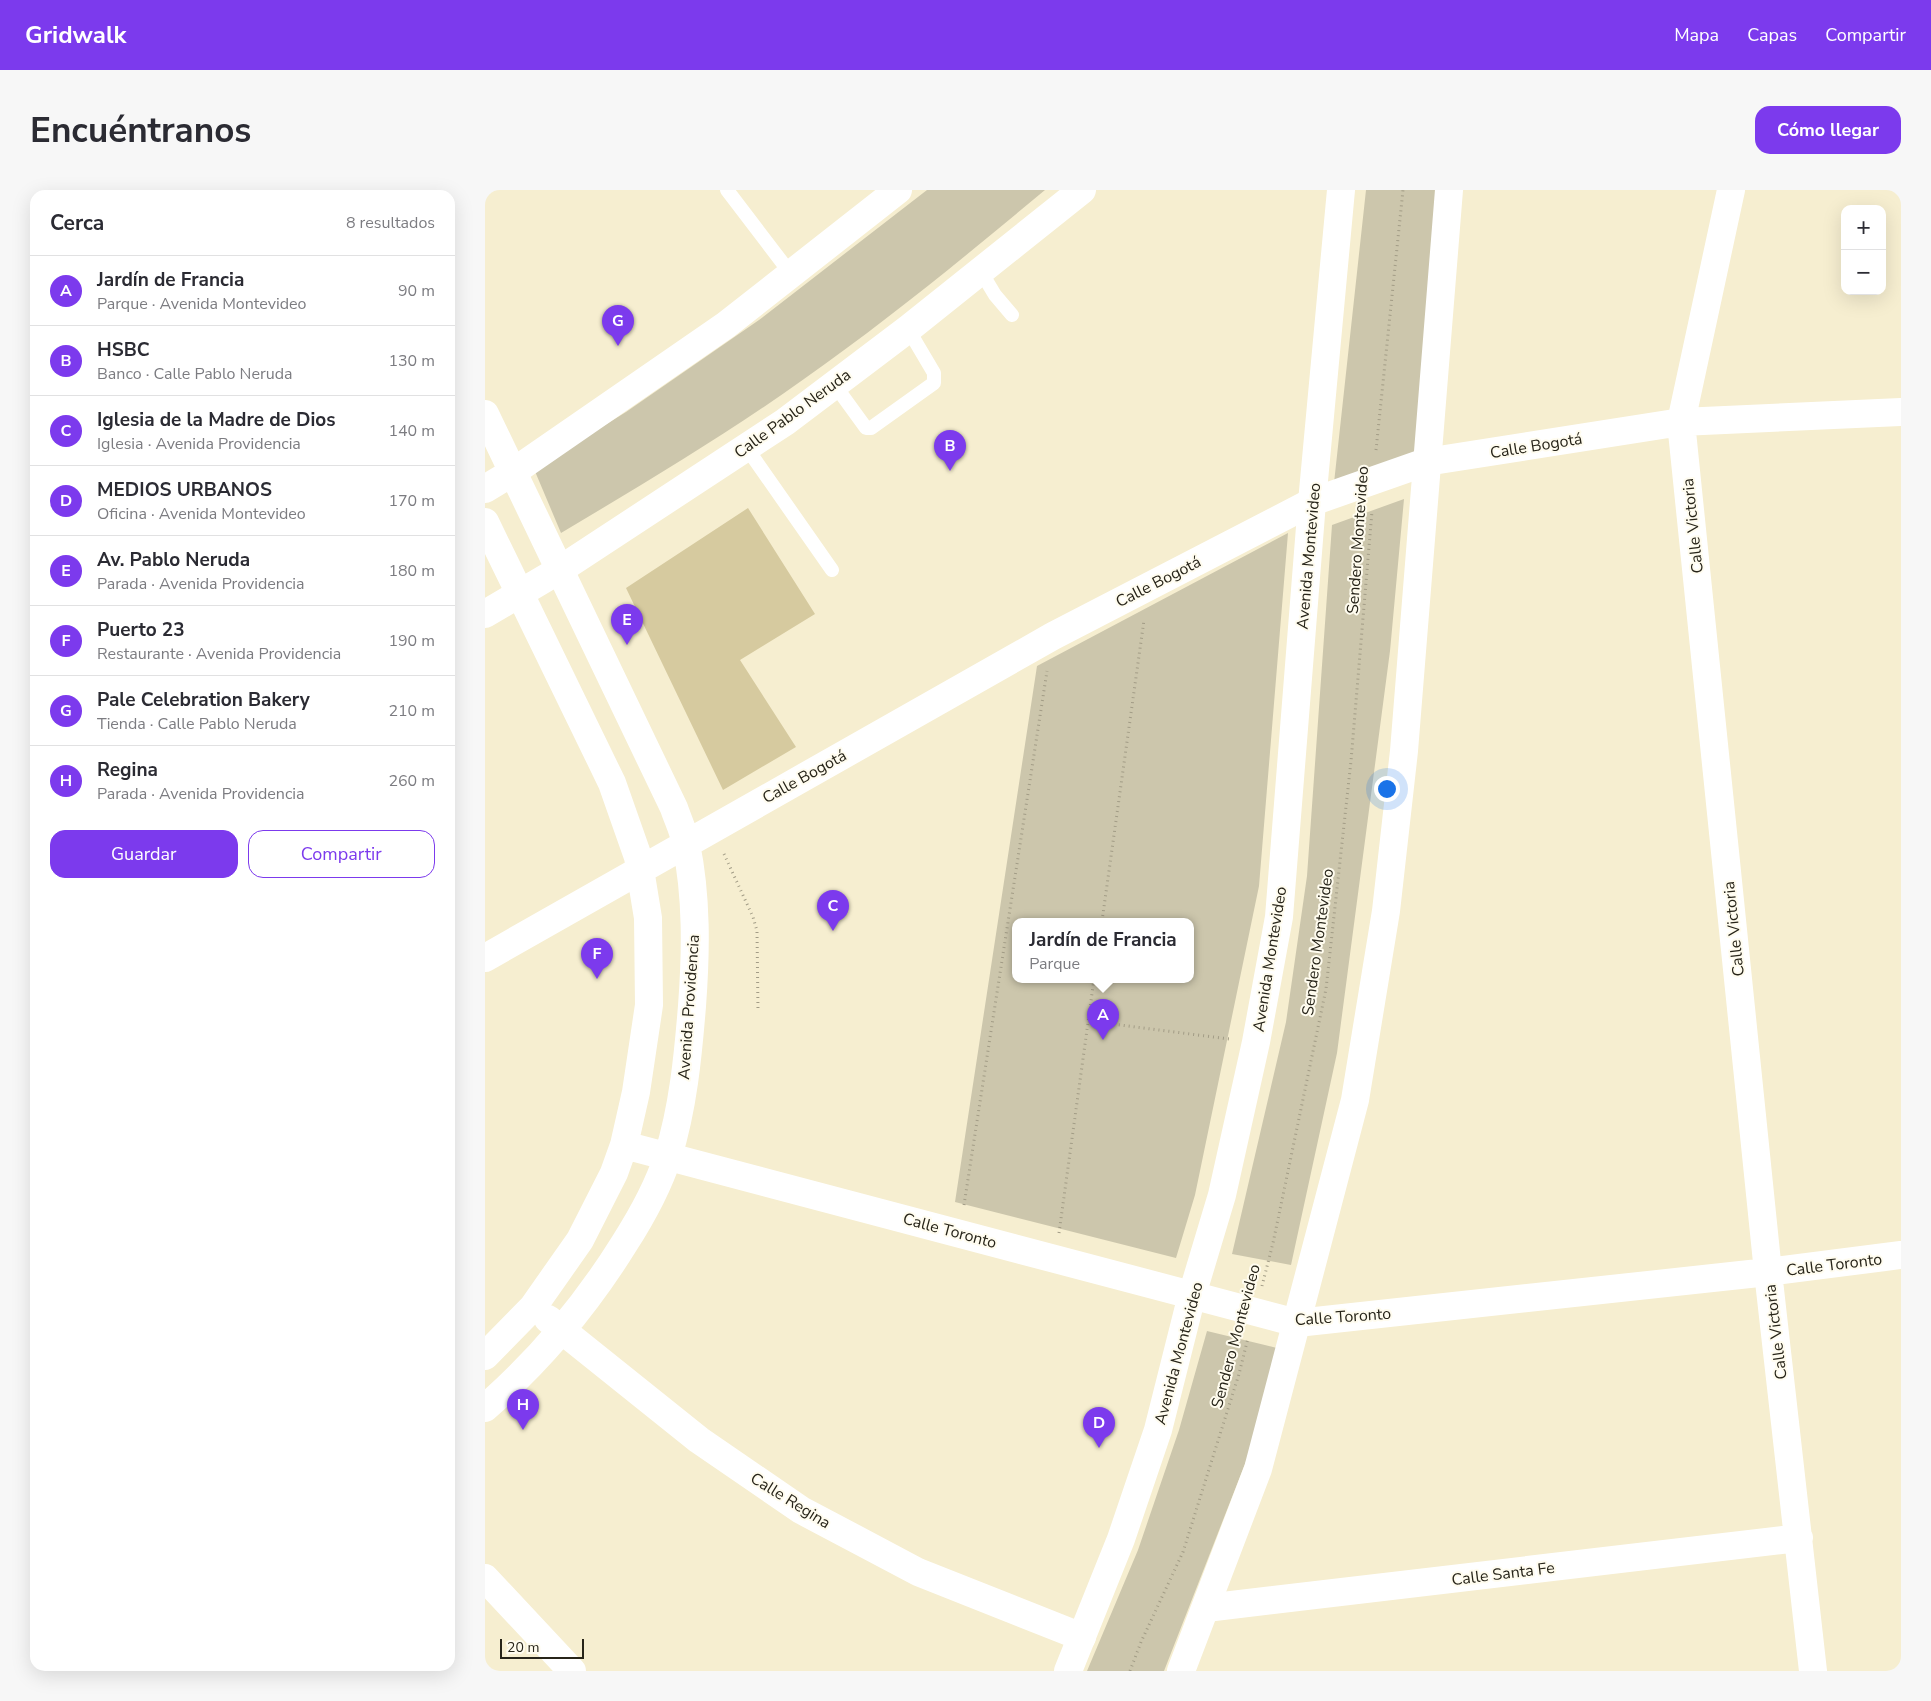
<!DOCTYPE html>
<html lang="es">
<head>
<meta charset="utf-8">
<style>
  body { margin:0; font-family:"Nunito Sans",sans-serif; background:#f7f7f7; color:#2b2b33 }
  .controls { position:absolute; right:15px; top:15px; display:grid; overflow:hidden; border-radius:10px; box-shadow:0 5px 20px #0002 }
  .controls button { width:45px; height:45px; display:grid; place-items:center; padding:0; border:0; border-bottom:1px solid #e1e1e2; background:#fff; color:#2b2b33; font:25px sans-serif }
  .scale { position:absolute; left:15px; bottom:12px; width:84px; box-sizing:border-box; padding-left:5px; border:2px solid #272419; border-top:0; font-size:14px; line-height:18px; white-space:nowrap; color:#272419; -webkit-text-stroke:4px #fffcef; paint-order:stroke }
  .you { position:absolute; left:901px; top:598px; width:18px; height:18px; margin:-12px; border:4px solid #fff; border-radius:50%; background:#1a73e8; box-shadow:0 0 0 8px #1a73e833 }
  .badge { display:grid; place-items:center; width:32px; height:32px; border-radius:50%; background:#7c3aed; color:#fff; font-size:16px; font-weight:700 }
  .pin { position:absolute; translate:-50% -41px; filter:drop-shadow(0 1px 2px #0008) }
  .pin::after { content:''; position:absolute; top:26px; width:18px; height:15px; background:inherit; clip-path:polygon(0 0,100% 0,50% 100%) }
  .popup { position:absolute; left:527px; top:728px; width:182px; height:65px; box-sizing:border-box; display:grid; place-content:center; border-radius:10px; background:#fff; filter:drop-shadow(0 1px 4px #0005); font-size:16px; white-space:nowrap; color:#7c7c81 }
  .popup b { font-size:19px; color:#2b2b33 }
  .popup::after { content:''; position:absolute; left:50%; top:100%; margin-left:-10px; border:10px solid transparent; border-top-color:#fff }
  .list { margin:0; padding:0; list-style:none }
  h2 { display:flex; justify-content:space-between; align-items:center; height:65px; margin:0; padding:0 20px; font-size:21px }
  h2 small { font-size:16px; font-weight:400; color:#7c7c81 }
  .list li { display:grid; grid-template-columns:32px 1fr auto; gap:15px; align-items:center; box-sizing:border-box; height:70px; padding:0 20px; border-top:1px solid #e1e1e2 }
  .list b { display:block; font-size:19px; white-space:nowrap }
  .list p { margin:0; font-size:16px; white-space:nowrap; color:#7c7c81 }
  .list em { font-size:16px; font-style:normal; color:#7c7c81 }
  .actions { display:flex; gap:10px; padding:15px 20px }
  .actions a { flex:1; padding:11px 0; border:1px solid #7c3aed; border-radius:15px; text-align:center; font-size:18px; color:#7c3aed }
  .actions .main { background:#7c3aed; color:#fff }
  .map { position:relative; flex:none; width:1416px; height:1481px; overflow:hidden; border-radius:15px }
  header { display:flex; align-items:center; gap:30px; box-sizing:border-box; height:70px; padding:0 25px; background:#7c3aed; color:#fff }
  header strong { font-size:24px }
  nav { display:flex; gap:28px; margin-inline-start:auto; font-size:18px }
  .intro { display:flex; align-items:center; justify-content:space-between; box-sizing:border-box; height:120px; padding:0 30px }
  h1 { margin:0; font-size:35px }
  .button { padding:12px 22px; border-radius:15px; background:#7c3aed; color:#fff; font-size:18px; font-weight:700 }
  main { display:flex; gap:30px; padding:0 30px }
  aside { flex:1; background:#fff; border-radius:15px; box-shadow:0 5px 20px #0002 }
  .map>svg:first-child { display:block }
</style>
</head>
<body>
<header>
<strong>Gridwalk</strong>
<nav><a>Mapa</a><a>Capas</a><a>Compartir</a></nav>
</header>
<div class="intro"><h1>Encuéntranos</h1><a class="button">Cómo llegar</a></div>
<main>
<aside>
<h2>Cerca<small>8 resultados</small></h2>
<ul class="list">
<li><span class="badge">A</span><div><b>Jardín de Francia</b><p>Parque · Avenida Montevideo</p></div><em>90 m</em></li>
<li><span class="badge">B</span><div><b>HSBC</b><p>Banco · Calle Pablo Neruda</p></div><em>130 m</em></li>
<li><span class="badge">C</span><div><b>Iglesia de la Madre de Dios</b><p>Iglesia · Avenida Providencia</p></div><em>140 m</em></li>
<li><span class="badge">D</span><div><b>MEDIOS URBANOS</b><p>Oficina · Avenida Montevideo</p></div><em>170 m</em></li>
<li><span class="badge">E</span><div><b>Av. Pablo Neruda</b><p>Parada · Avenida Providencia</p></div><em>180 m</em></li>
<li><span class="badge">F</span><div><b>Puerto 23</b><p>Restaurante · Avenida Providencia</p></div><em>190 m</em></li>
<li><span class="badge">G</span><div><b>Pale Celebration Bakery</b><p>Tienda · Calle Pablo Neruda</p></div><em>210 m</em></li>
<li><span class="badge">H</span><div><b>Regina</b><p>Parada · Avenida Providencia</p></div><em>260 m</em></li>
</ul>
<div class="actions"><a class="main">Guardar</a><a>Compartir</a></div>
</aside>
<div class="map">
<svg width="1416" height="1481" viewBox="0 0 1416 1481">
  <rect width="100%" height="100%" fill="#f6eed0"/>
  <!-- green -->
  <path fill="#ccc6ac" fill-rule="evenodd" d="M442 0H560C482 65 403 130 319 189 241 245 158 294 76 343L49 279 141 222 274 130Z
    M881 0H952L937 260 849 293Z
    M919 309 905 461 852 863 806 1075 747 1064 801 832 822 686 847 335Z
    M803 343 774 696 710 1005 691 1068 470 1012 552 476ZM530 731H706V789H530Z
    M722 1141 796 1159 767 1256 679 1481H602L653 1360 694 1240Z"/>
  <!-- building -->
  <path fill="#d6ca9f" d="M263 318 330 424 255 470 311 557 238 600 141 398Z"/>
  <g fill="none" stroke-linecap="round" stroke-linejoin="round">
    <!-- path -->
    <path stroke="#a29c86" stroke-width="3" stroke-dasharray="1 4" stroke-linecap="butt" d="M891 260 918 0
      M239 664 268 727 272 741 273 821
      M617 731 659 430
      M604 831 744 849
      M479 1015 562 481
      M574 1043 609 789
      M777 1096 788 1053 841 799 866 571 887 321
      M645 1481 656 1452 698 1362 754 1184 763 1148"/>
    <!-- service -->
    <path stroke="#fff" stroke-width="14" d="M242 0 306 84
      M495 80 510 105 527 125
      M349 194 381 238H386L449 193V183L423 139
      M261 257 347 380"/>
    <!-- minor -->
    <path stroke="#fff" stroke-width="28" d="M1246 0 1196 232 1283 1082 1328 1481
      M0 224 189 618C193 630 199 642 201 654 212 707 211 762 207 816 203 866 198 918 183 966 173 997 157 1026 139 1054 101 1115 55 1170 0 1218
      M0 332 127 593 153 667 163 728 164 815 151 902 139 955 129 983 95 1050 48 1117 0 1166
      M0 768 568 446 827 312 941 272 1196 232 1416 222
      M139 955 812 1133 1283 1082 1416 1065
      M63 1129 214 1250 316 1320 433 1382 597 1447
      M0 1388 87 1481
      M721 1418 1314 1348"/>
    <!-- tertiary -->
    <path stroke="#fff" stroke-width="28" d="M583 1481 636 1349 673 1240 707 1105 737 1005 771 852 794 727 827 312 856 0
      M696 1481 773 1279 870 910 901 721 919 561 964 0"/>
    <!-- secondary -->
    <path stroke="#fff" stroke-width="28" d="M0 299 28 282 241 135 413 0
      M0 424 76 379 300 232 423 139 597 0"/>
  </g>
  <g text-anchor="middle" stroke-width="4" stroke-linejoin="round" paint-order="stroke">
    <!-- street labels -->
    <g font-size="16" fill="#272419" stroke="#fffcef">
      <text transform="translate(307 223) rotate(-36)" y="6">Calle Pablo Neruda</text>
      <text transform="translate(1051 255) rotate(-9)" y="6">Calle Bogotá</text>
      <text transform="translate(1207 336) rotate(-96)" y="6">Calle Victoria</text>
      <text transform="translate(872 350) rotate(-86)" y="6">Sendero Montevideo</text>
      <text transform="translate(823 366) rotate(-85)" y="6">Avenida Montevideo</text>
      <text transform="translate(673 391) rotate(-27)" y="6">Calle Bogotá</text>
      <text transform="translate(319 586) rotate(-29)" y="6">Calle Bogotá</text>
      <text transform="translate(1248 739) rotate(-96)" y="6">Calle Victoria</text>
      <text transform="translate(832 752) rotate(-82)" y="6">Sendero Montevideo</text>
      <text transform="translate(784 769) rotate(-81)" y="6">Avenida Montevideo</text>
      <text transform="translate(203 817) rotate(-86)" y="6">Avenida Providencia</text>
      <text transform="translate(465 1040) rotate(15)" y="6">Calle Toronto</text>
      <text transform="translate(1349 1074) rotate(-7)" y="6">Calle Toronto</text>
      <text transform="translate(858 1126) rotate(-4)" y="6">Calle Toronto</text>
      <text transform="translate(1290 1142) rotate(-97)" y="6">Calle Victoria</text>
      <text transform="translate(750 1146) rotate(-75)" y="6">Sendero Montevideo</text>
      <text transform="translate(693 1163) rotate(-75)" y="6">Avenida Montevideo</text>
      <text transform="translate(306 1310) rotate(32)" y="6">Calle Regina</text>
      <text transform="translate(1018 1383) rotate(-7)" y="6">Calle Santa Fe</text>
    </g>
  </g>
</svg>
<div class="controls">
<button>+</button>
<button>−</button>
</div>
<div class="scale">20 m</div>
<div class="you"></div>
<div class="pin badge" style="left:618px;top:850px">A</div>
<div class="popup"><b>Jardín de Francia</b>Parque</div>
<div class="pin badge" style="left:465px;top:281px">B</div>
<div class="pin badge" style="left:348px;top:741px">C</div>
<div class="pin badge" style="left:614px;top:1258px">D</div>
<div class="pin badge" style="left:142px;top:455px">E</div>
<div class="pin badge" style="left:112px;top:789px">F</div>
<div class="pin badge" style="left:133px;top:156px">G</div>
<div class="pin badge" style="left:38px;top:1240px">H</div>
</div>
</main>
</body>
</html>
